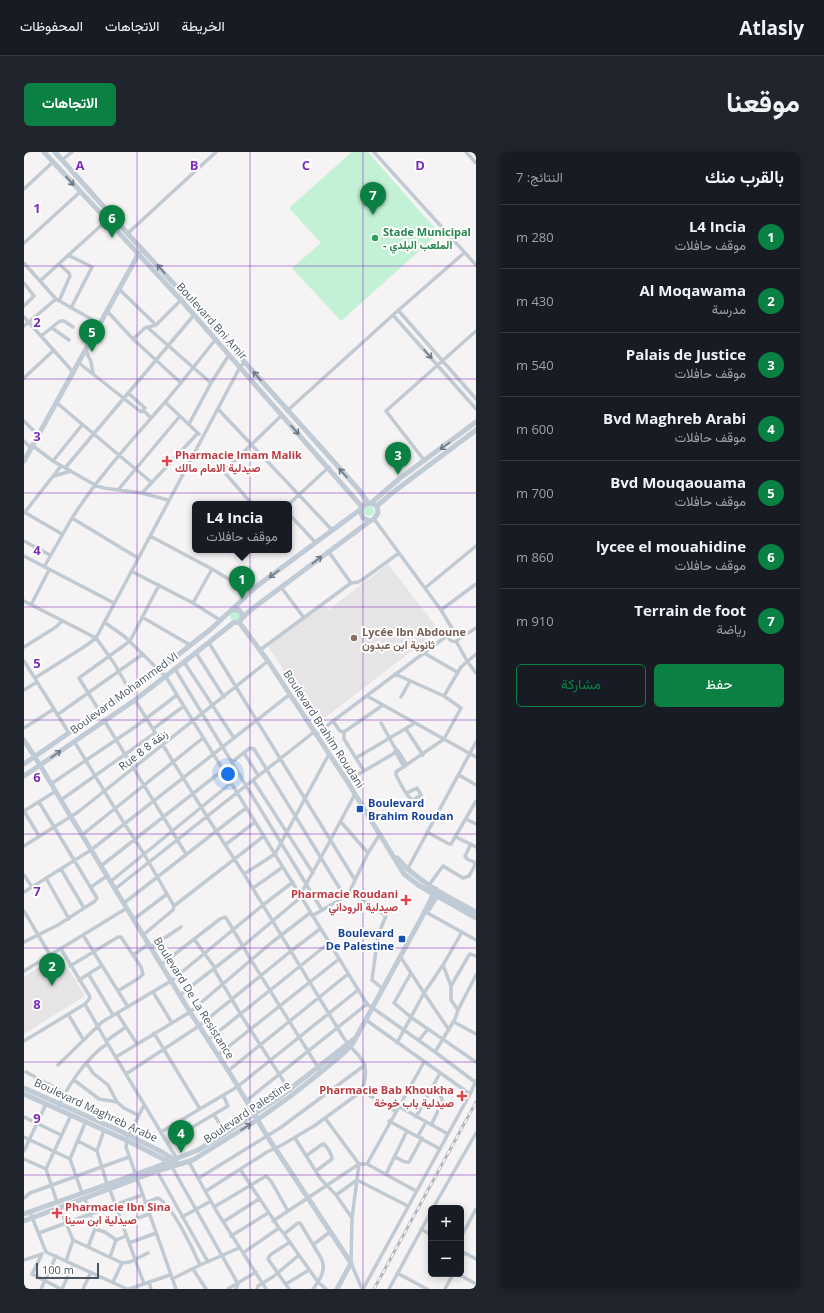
<!DOCTYPE html>
<html lang="ar">
<head>
<meta charset="utf-8">
<style>
  body { margin:0; font-family:"Open Sans",Vazirmatn,sans-serif; background:#20242c; color:#f1f3f6; direction:rtl }
  .controls { position:absolute; right:12px; bottom:12px; display:grid; overflow:hidden; border-radius:6px; box-shadow:0 2px 10px #0003 }
  .controls button { width:36px; height:36px; display:grid; place-items:center; padding:0; border:0; border-bottom:1px solid #363941; background:#171b24; color:#f1f3f6; font:20px sans-serif }
  .scale { position:absolute; left:12px; bottom:10px; width:63px; box-sizing:border-box; padding-left:4px; border:2px solid #4a5661; border-top:0; font-size:11px; line-height:14px; white-space:nowrap; color:#4a5661; -webkit-text-stroke:3px #fff; paint-order:stroke }
  .you { position:absolute; left:204px; top:622px; width:14px; height:14px; margin:-10px; border:3px solid #fff; border-radius:50%; background:#1a73e8; box-shadow:0 0 0 6px #1a73e833 }
  .badge { display:grid; place-items:center; width:26px; height:26px; border-radius:50%; background:#0b8043; color:#fff; font-size:13px; font-weight:700 }
  .pin { position:absolute; translate:-50% -33px; filter:drop-shadow(0 1px 2px #0008) }
  .pin::after { content:''; position:absolute; top:21px; width:14px; height:12px; background:inherit; clip-path:polygon(0 0,100% 0,50% 100%) }
  .popup { position:absolute; left:168px; top:349px; width:100px; height:52px; box-sizing:border-box; display:grid; place-content:center; border-radius:6px; background:#171b24; filter:drop-shadow(0 1px 3px #0005); font-size:13px; white-space:nowrap; color:#9ea1a6 }
  .popup b { font-size:15px; color:#f1f3f6 }
  .popup::after { content:''; position:absolute; left:50%; top:100%; margin-left:-8px; border:8px solid transparent; border-top-color:#171b24 }
  .list { margin:0; padding:0; list-style:none }
  h2 { display:flex; justify-content:space-between; align-items:center; height:52px; margin:0; padding:0 16px; font-size:17px }
  h2 small { font-size:13px; font-weight:400; color:#9ea1a6 }
  .list li { display:grid; grid-template-columns:26px 1fr auto; gap:12px; align-items:center; box-sizing:border-box; height:64px; padding:0 16px; border-top:1px solid #363941 }
  .list b { display:block; font-size:15px; white-space:nowrap }
  .list p { margin:0; font-size:13px; white-space:nowrap; color:#9ea1a6 }
  .list em { font-size:13px; font-style:normal; color:#9ea1a6 }
  .actions { display:flex; gap:8px; padding:12px 16px }
  .actions a { flex:1; padding:9px 0; border:1px solid #0b8043; border-radius:6px; text-align:center; font-size:14px; color:#0b8043 }
  .actions .main { background:#0b8043; color:#fff }
  .map { position:relative; flex:none; width:452px; height:1137px; overflow:hidden; direction:ltr; border-radius:6px }
  header { display:flex; align-items:center; gap:24px; box-sizing:border-box; height:56px; padding:0 20px; background:#171b24; border-bottom:1px solid #363941 }
  header strong { font-size:19px }
  nav { display:flex; gap:22px; margin-inline-start:auto; font-size:14px }
  .intro { display:flex; align-items:center; justify-content:space-between; box-sizing:border-box; height:96px; padding:0 24px }
  h1 { margin:0; font-size:28px }
  .button { padding:10px 18px; border-radius:6px; background:#0b8043; color:#fff; font-size:14px; font-weight:700 }
  main { display:flex; gap:24px; padding:0 24px }
  aside { flex:1; background:#171b24; border-radius:6px; box-shadow:0 2px 10px #0003 }
  .map>svg:first-child { display:block }
</style>
</head>
<body>
<header>
<strong>Atlasly</strong>
<nav><a>الخريطة</a><a>الاتجاهات</a><a>المحفوظات</a></nav>
</header>
<div class="intro"><h1>موقعنا</h1><a class="button">الاتجاهات</a></div>
<main>
<aside>
<h2>بالقرب منك<small>النتائج: 7</small></h2>
<ul class="list">
<li><span class="badge">1</span><div><b>L4 Incia</b><p>موقف حافلات</p></div><em>280 m</em></li>
<li><span class="badge">2</span><div><b>Al Moqawama</b><p>مدرسة</p></div><em>430 m</em></li>
<li><span class="badge">3</span><div><b>Palais de Justice</b><p>موقف حافلات</p></div><em>540 m</em></li>
<li><span class="badge">4</span><div><b>Bvd Maghreb Arabi</b><p>موقف حافلات</p></div><em>600 m</em></li>
<li><span class="badge">5</span><div><b>Bvd Mouqaouama</b><p>موقف حافلات</p></div><em>700 m</em></li>
<li><span class="badge">6</span><div><b>lycee el mouahidine</b><p>موقف حافلات</p></div><em>860 m</em></li>
<li><span class="badge">7</span><div><b>Terrain de foot</b><p>رياضة</p></div><em>910 m</em></li>
</ul>
<div class="actions"><a class="main">حفظ</a><a>مشاركة</a></div>
</aside>
<div class="map">
<svg width="452" height="1137" viewBox="0 0 452 1137">
  <defs>
    <pattern id="park-tufts" width="24" height="20" patternUnits="userSpaceOnUse"><rect width="24" height="20" fill="#c3f1d5"/><path d="M3 7l-1-3M5 7V3M7 7l1-3M15 17l-1-3M17 17v-4M19 17l1-3" fill="none" stroke="#a0c6b0"/></pattern>
  </defs>
  <rect width="100%" height="100%" fill="#f5f3f3"/>
  <!-- education -->
  <path fill="#e6e4e5" d="M364 412 415 478 294 571 244 494 300 453 304 458Z
    M35 802 61 844 0 882V825Z"/>
  <!-- green -->
  <path fill="#c3f1d5" d="M328 0H344L415 81 317 169 268 116 297 91 265 56Z"/>
  <!-- park -->
  <path fill="url(#park-tufts)" d="M340 359a5 5 0 1 1 10 0a5 5 0 1 1-10 0Z
    M206 464a5 5 0 1 1 10 0a5 5 0 1 1-10 0Z"/>
  <g fill="none" stroke-linecap="round" stroke-linejoin="round">
    <!-- street -->
    <path stroke="#c1cad2" stroke-width="3.5" d="M350 0 452 113
      M442 0 452 11
      M38 8 48 0
      M0 37 29 10
      M103 82 192 0
      M0 91 56 40
      M44 103 68 115 47 156
      M0 111 32 147 76 172
      M35 112 45 121 46 124 35 149
      M16 129 82 69
      M0 131 10 144 0 154
      M95 137 132 173
      M374 158 452 247
      M83 159 109 187 157 231
      M369 163 452 257
      M0 165 50 221
      M0 174 32 147
      M123 175 187 231
      M28 176 45 188
      M17 184 36 169H40L49 175
      M109 187 121 176 132 173 157 148
      M62 199 67 210 69 221
      M55 211 117 260 121 256 104 241
      M0 226 30 198
      M141 250 175 282
      M33 251 127 330
      M194 257 308 378
      M119 258 127 266
      M263 259 369 163 440 101
      M0 269 14 283
      M165 272 187 231 205 203
      M0 289 7 296
      M9 294 29 309 71 333 80 336 118 341 144 348
      M400 308 362 259 452 179
      M29 309 58 273
      M41 316 170 163
      M30 324 47 319
      M94 338 156 264
      M118 341 174 281
      M228 352 201 321 200 319 258 263
      M265 352 305 315
      M0 360 38 382
      M1 360 37 314
      M265 362 291 390
      M48 366C75 324 109 287 142 249 159 229 175 208 192 187
      M350 367 417 458 429 478
      M126 384 188 417 226 440
      M0 389 26 403
      M304 399 327 431
      M0 404 90 451
      M20 415 48 366 114 406
      M107 419 169 451 196 468
      M257 435 280 466
      M401 436 452 394
      M0 449 72 486 90 511 106 539
      M169 451 188 417
      M7 453 25 418
      M417 458 452 432
      M118 465 166 493
      M80 470 100 484 142 525 343 852 411 900 451 930
      M424.5 484a5.5 5.5 0 1 1 11 0a5.5 5.5 0 1 1-11 0Z
      M436 485 446 480 452 476
      M432 489 443 509 452 521
      M185 491 331 728
      M0 495 32 475 38 469
      M236 498 327 431 334 430 338 428 375 401
      M172 501 200 545
      M400 501 433 520
      M0 509 45 581
      M160 510 210 586
      M151 517 298 758
      M371 522 420 544
      M11 526 63 493 72 486 216 215 221 210
      M0 538 13 530
      M343 544 452 605
      M377 545 386 529
      M111 548 187 671 220 722 319 885C335 908 348 906 338 939L290 974 258 993 243 1000 182 1039
      M76 560 55 526 106 489 135 433
      M33 563 119 502
      M80 568 162 702
      M309 569 316 579 320 580 359 553
      M357 571 371 596 374 599 383 613
      M0 576 30 557
      M129 577 160 554
      M382 577 399 603
      M320 580V587L340 619
      M292 583 309 569 424 483
      M50 589 93 660 120 702 150 754
      M371 599 380 615
      M220 601 234 623
      M332 606 391 571
      M208 610 226 596 230 597 321 745
      M435 623 452 633
      M229 628 289 721
      M323 629 374 599
      M27 632 111 575 153 543
      M383 641 393 636 397 643 389 648C382 645 376 630 372 623V620L420 587 437 556 420 544 437 515 452 502
      M37 648 131 581
      M0 659 32 639
      M0 659 15 684
      M442 667 452 672
      M317 670 344 701
      M403 680 425 692H427L452 649
      M58 683 179 586
      M432 685 452 695
      M201 693 231 670
      M0 694 54 660 244 509
      M77 714 199 618
      M37 717 60 756
      M383 718 452 590
      M220 722 251 702 305 602
      M0 723 8 735
      M22 726 45 767
      M86 730 207 631
      M405 733 419 714 439 726 445 724 451 713 450 710 443 707 441 704 447 692
      M67 735 83 724
      M229 736 259 715
      M91 737 290 580
      M326 739 362 764 354 783 348 828 358 836
      M0 740 67 698 265 543
      M276 743 306 689 331 642
      M100 751 222 656
      M0 759 26 803
      M400 759 452 788
      M288 764 324 743 344 701 356 682
      M110 767 143 742
      M59 783 104 855
      M119 783 149 758 150 754 240 684
      M170 787 191 816
      M0 790 34 773 71 749 73 746 15 650
      M127 795 157 775
      M37 797 65 843 66 846 61 852
      M109 803 125 792
      M138 812 196 767 201 765 204 769 227 808 297 920
      M419 813 427 834
      M46 814 94 785H97L117 815 119 822 115 826 94 839
      M190 817 217 863 266 939
      M0 819 103 756
      M387 821 370 851 388 866 452 910
      M65 823 89 863
      M55 828 77 814
      M129 840 148 871
      M156 843 219 794 277 745
      M434 858 427 848V834L445 803 446 802 452 804
      M93 861 113 892
      M44 862 59 887
      M430 870 452 882
      M425 878 400 841 419 813 438 780
      M130 881 176 957
      M184 888 305 791
      M395 888 404 877
      M0 889 61 852 82 889 153 1007
      M82 889 102 875
      M373 891 400 841 376 804
      M411 900 431 867 434 858 452 823
      M194 903 315 807
      M92 905 166 860 247 791 286 761
      M63 912 69 921 84 933 93 950 100 956 114 963
      M34 913 78 870 147 829 239 753 269 730
      M204 919 324 822
      M2 920 41 941
      M102 922 175 874 267 799 296 777
      M50 928 75 947 93 950
      M338 939 371 959
      M446 942 452 929
      M222 949 343 852
      M120 953 103 987 102 995 152 1137
      M35 954C44 933 63 905 83 892
      M374 954 424 982
      M190 963 202 981
      M0 965 37 983
      M392 965 416 921
      M301 966 335 1012 328 1066 327 1111 338 1137
      M365 969 416 997
      M150 973 156 982H157L204 954 199 943
      M407 973 418 951C419 943 413 941 408 937
      M80 978 73 999 83 1032
      M137 980 213 935 334 838
      M394 984 402 970
      M0 985 46 1007
      M271 986 296 1026 312 1043 328 1066
      M54 989 73 999
      M0 999 22 952
      M282 1004 297 993 300 992C303 995 308 1002 308 1007L292 1019
      M371 1005 381 1010H385L398 986
      M0 1007 22 1017
      M165 1010 193 1060 242 1137
      M343 1012 400 910
      M148 1015 214 1132 212 1137
      M216 1017 255 1076 260 1082 294 1130 302 1137
      M133 1019 184 1110
      M362 1022 383 979
      M175 1026 256 976 341 913
      M86 1038 120 1132
      M58 1041 46 1007 62 969
      M312 1043 333 1028 384 1054
      M0 1046 6 1041 105 1005
      M61 1047 71 1077 64 1095
      M33 1050 22 1017 47 963
      M121 1051 134 1046C148 1053 169 1097 176 1113
      M190 1055 242 1024 247 1029 264 1059
      M36 1056 49 1088 42 1109
      M409 1056 452 981
      M6 1060 22 1100 103 1137
      M158 1065 187 1049
      M249 1069 335 1012H343L392 1039
      M199 1070 235 1047
      M98 1072 125 1062
      M71 1077 81 1080 92 1088
      M397 1077 407 1083
      M15 1081 118 1043
      M260 1082 274 1071H276L297 1106C303 1117 296 1128 289 1137
      M207 1084 244 1061
      M437 1085 452 1057
      M49 1088 98 1111
      M105 1091 132 1081
      M290 1092 306 1080
      M437 1099 452 1107
      M219 1101 255 1076
      M18 1102 8 1122 37 1137
      M86 1105 92 1088 102 1084
      M437 1107 440 1101
      M0 1108 18 1102
      M169 1117 182 1137
      M373 1121 403 1137
      M434 1122 452 1132
      M148 1127 176 1113 215 1096
      M89 1130 98 1111 106 1110 124 1101
      M125 1130 127 1137
      M262 1132 285 1118
      M17 1137 32 1104
      M38 1137 49 1113
      M59 1137 67 1120
      M105 1137 146 1123
      M204 1137 232 1120
      M233 1137 234 1134 250 1124 275 1103
      M265 1137 244 1107 246 1103 266 1090
      M339 1137 446 942 342 868
      M365 1137 407 1060
      M421 1137 429 1122"/>
    <!-- secondary -->
    <path stroke="#c1cbd6" stroke-width="5" d="M20 0 157 148 338 355
      M31 0 104 82 184 169 336 339 344 351
      M0 309 115 101
      M347 351 375 327 452 270
      M353 354 368 341 452 278
      M337 357V361L339 366 346 369
      M208 458H215L218 462V466
      M215 470 244 509 323 629 380 722 394 733 452 766
      M0 588 16 613 41 655 166 860 207 923 243 984 327 1111 313 1137
      M0 612 127 524 187 477 233 434 337 357 340 353 347 351 353 354 354 361 350 367 346 369 232 454 222 462 215 470 209 471
      M0 624 111 548 169 503 209 471
      M373 706C395 731 423 744 452 760
      M405 757 414 742
      M0 936 96 979 138 1000 152 1009
      M0 942 102 988 147 1011
      M0 1062 132 1015 174 998 196 985 253 947 330 887
      M0 1069 133 1019 169 1008 233 968 268 943 297 920 321 900 329 891 398 765 412 737"/>
    <!-- rail casing -->
    <g stroke="#b5b8bd" stroke-width="3">
      <path id="rail" d="M350 1137 452 950"/>
    </g>
    <!-- rail -->
    <use href="#rail" stroke="#fff" stroke-width="1.5" stroke-dasharray="4.5" stroke-linecap="butt"/>
  </g>
  <!-- one-way arrows -->
  <defs><path id="oneway-shaft" d="M-6 0H5M1.5-3L5.5 0L1.5 3" fill="none" stroke-width="1.6" stroke-linecap="round" stroke-linejoin="round"/></defs>
  <g stroke="#6e7984">
    <use href="#oneway-shaft" transform="translate(46 29) rotate(49)"/>
    <use href="#oneway-shaft" transform="translate(137 117) rotate(-132)"/>
    <use href="#oneway-shaft" transform="translate(233 224) rotate(-131)"/>
    <use href="#oneway-shaft" transform="translate(271 278) rotate(48)"/>
    <use href="#oneway-shaft" transform="translate(421 294) rotate(144)"/>
    <use href="#oneway-shaft" transform="translate(319 321) rotate(-132)"/>
    <use href="#oneway-shaft" transform="translate(293 408) rotate(-38)"/>
    <use href="#oneway-shaft" transform="translate(250 422) rotate(143)"/>
    <use href="#oneway-shaft" transform="translate(32 602) rotate(-36)"/>
    <use href="#oneway-shaft" transform="translate(222 975) rotate(-32)"/>
  </g>
  <use stroke="#6e7983" href="#oneway-shaft" transform="translate(404 202) rotate(48)"/>
  <!-- grid -->
  <path fill="none" stroke="#7b2cbf" stroke-width="1" stroke-opacity="0.55" d="M113 0V1137M226 0V1137M339 0V1137M0 114H452M0 227H452M0 341H452M0 455H452M0 568H452M0 682H452M0 796H452M0 910H452M0 1023H452"/>
  <!-- markers -->
  <circle fill="#2e9e5b" stroke="#fff" stroke-width="1.5" cx="351" cy="86" r="4"/>
  <g fill="#e0444e" stroke="#fff" stroke-width="1.5">
    <path d="M141 303h4v4h4v4h-4v4h-4v-4h-4v-4h4z"/>
    <path d="M380 742h4v4h4v4h-4v4h-4v-4h-4v-4h4z"/>
    <path d="M436 938h4v4h4v4h-4v4h-4v-4h-4v-4h4z"/>
    <path d="M31 1055h4v4h4v4h-4v4h-4v-4h-4v-4h4z"/>
  </g>
  <circle fill="#8d6e63" stroke="#fff" stroke-width="1.5" cx="330" cy="486" r="4"/>
  <g fill="#1a4fb4" stroke="#fff" stroke-width="1.5">
    <rect x="332" y="653" width="8" height="8" rx="2"/>
    <rect x="374" y="783" width="8" height="8" rx="2"/>
  </g>
  <g text-anchor="middle" stroke-width="4" stroke-linejoin="round" paint-order="stroke">
    <!-- leisure labels -->
    <g font-size="11" font-weight="bold" fill="#27864d" stroke="#fff" text-anchor="start">
      <text x="359" y="84">Stade Municipal<tspan x="359" dy="13">- الملعب البلدي</tspan></text>
    </g>
    <!-- street labels -->
    <g font-size="11" fill="#4a5661" stroke="#fff">
      <text transform="translate(188 169) rotate(48)" y="4">Boulevard Bni Amir</text>
      <text transform="translate(100 541) rotate(-36)" y="4">Boulevard Mohammed VI</text>
      <text transform="translate(300 577) rotate(57)" y="4">Boulevard Brahim Roudani</text>
      <text transform="translate(119 598) rotate(-38)" y="4">Rue 8 8 زنقة</text>
      <text transform="translate(170 846) rotate(58)" y="4">Boulevard De La Resistance</text>
      <text transform="translate(72 958) rotate(25)" y="4">Boulevard Maghreb Arabe</text>
      <text transform="translate(223 960) rotate(-34)" y="4">Boulevard Palestine</text>
    </g>
    <!-- health labels -->
    <g font-size="11" font-weight="bold" fill="#be3a42" stroke="#fff" text-anchor="start">
      <text x="151" y="307">Pharmacie Imam Malik<tspan x="151" dy="13">صيدلية الامام مالك</tspan></text>
      <text x="374" y="746" text-anchor="end">Pharmacie Roudani<tspan x="374" dy="13">صيدلية الروداني</tspan></text>
      <text x="430" y="942" text-anchor="end">Pharmacie Bab Khoukha<tspan x="430" dy="13">صيدلية باب خوخة</tspan></text>
      <text x="41" y="1059">Pharmacie Ibn Sina<tspan x="41" dy="13">صيدلية ابن سينا</tspan></text>
    </g>
    <!-- education labels -->
    <g font-size="11" font-weight="bold" fill="#785e54" stroke="#fff" text-anchor="start">
      <text x="338" y="484">Lycée Ibn Abdoune<tspan x="338" dy="13">ثانوية ابن عبدون</tspan></text>
    </g>
    <!-- transit labels -->
    <g font-size="11" font-weight="bold" fill="#164399" stroke="#fff" text-anchor="start">
      <text x="344" y="655">Boulevard<tspan x="344" dy="13">Brahim Roudan</tspan></text>
      <text x="370" y="785" text-anchor="end">Boulevard<tspan x="370" dy="13">De Palestine</tspan></text>
    </g>
  </g>
  <g font-size="13" text-anchor="middle" font-weight="bold" fill="#7b2cbf" stroke="#fff" stroke-width="4" stroke-linejoin="round" paint-order="stroke">
    <text x="56" y="18">A</text>
    <text x="170" y="18">B</text>
    <text x="282" y="18">C</text>
    <text x="396" y="18">D</text>
    <text x="13" y="61">1</text>
    <text x="13" y="175">2</text>
    <text x="13" y="289">3</text>
    <text x="13" y="403">4</text>
    <text x="13" y="516">5</text>
    <text x="13" y="630">6</text>
    <text x="13" y="744">7</text>
    <text x="13" y="857">8</text>
    <text x="13" y="971">9</text>
  </g>
</svg>
<div class="controls">
<button>+</button>
<button>−</button>
</div>
<div class="scale">100 m</div>
<div class="you"></div>
<div class="pin badge" style="left:218px;top:447px">1</div>
<div class="popup"><b>L4 Incia</b>موقف حافلات</div>
<div class="pin badge" style="left:28px;top:834px">2</div>
<div class="pin badge" style="left:374px;top:323px">3</div>
<div class="pin badge" style="left:157px;top:1001px">4</div>
<div class="pin badge" style="left:68px;top:200px">5</div>
<div class="pin badge" style="left:88px;top:86px">6</div>
<div class="pin badge" style="left:349px;top:63px">7</div>
</div>
</main>
</body>
</html>
